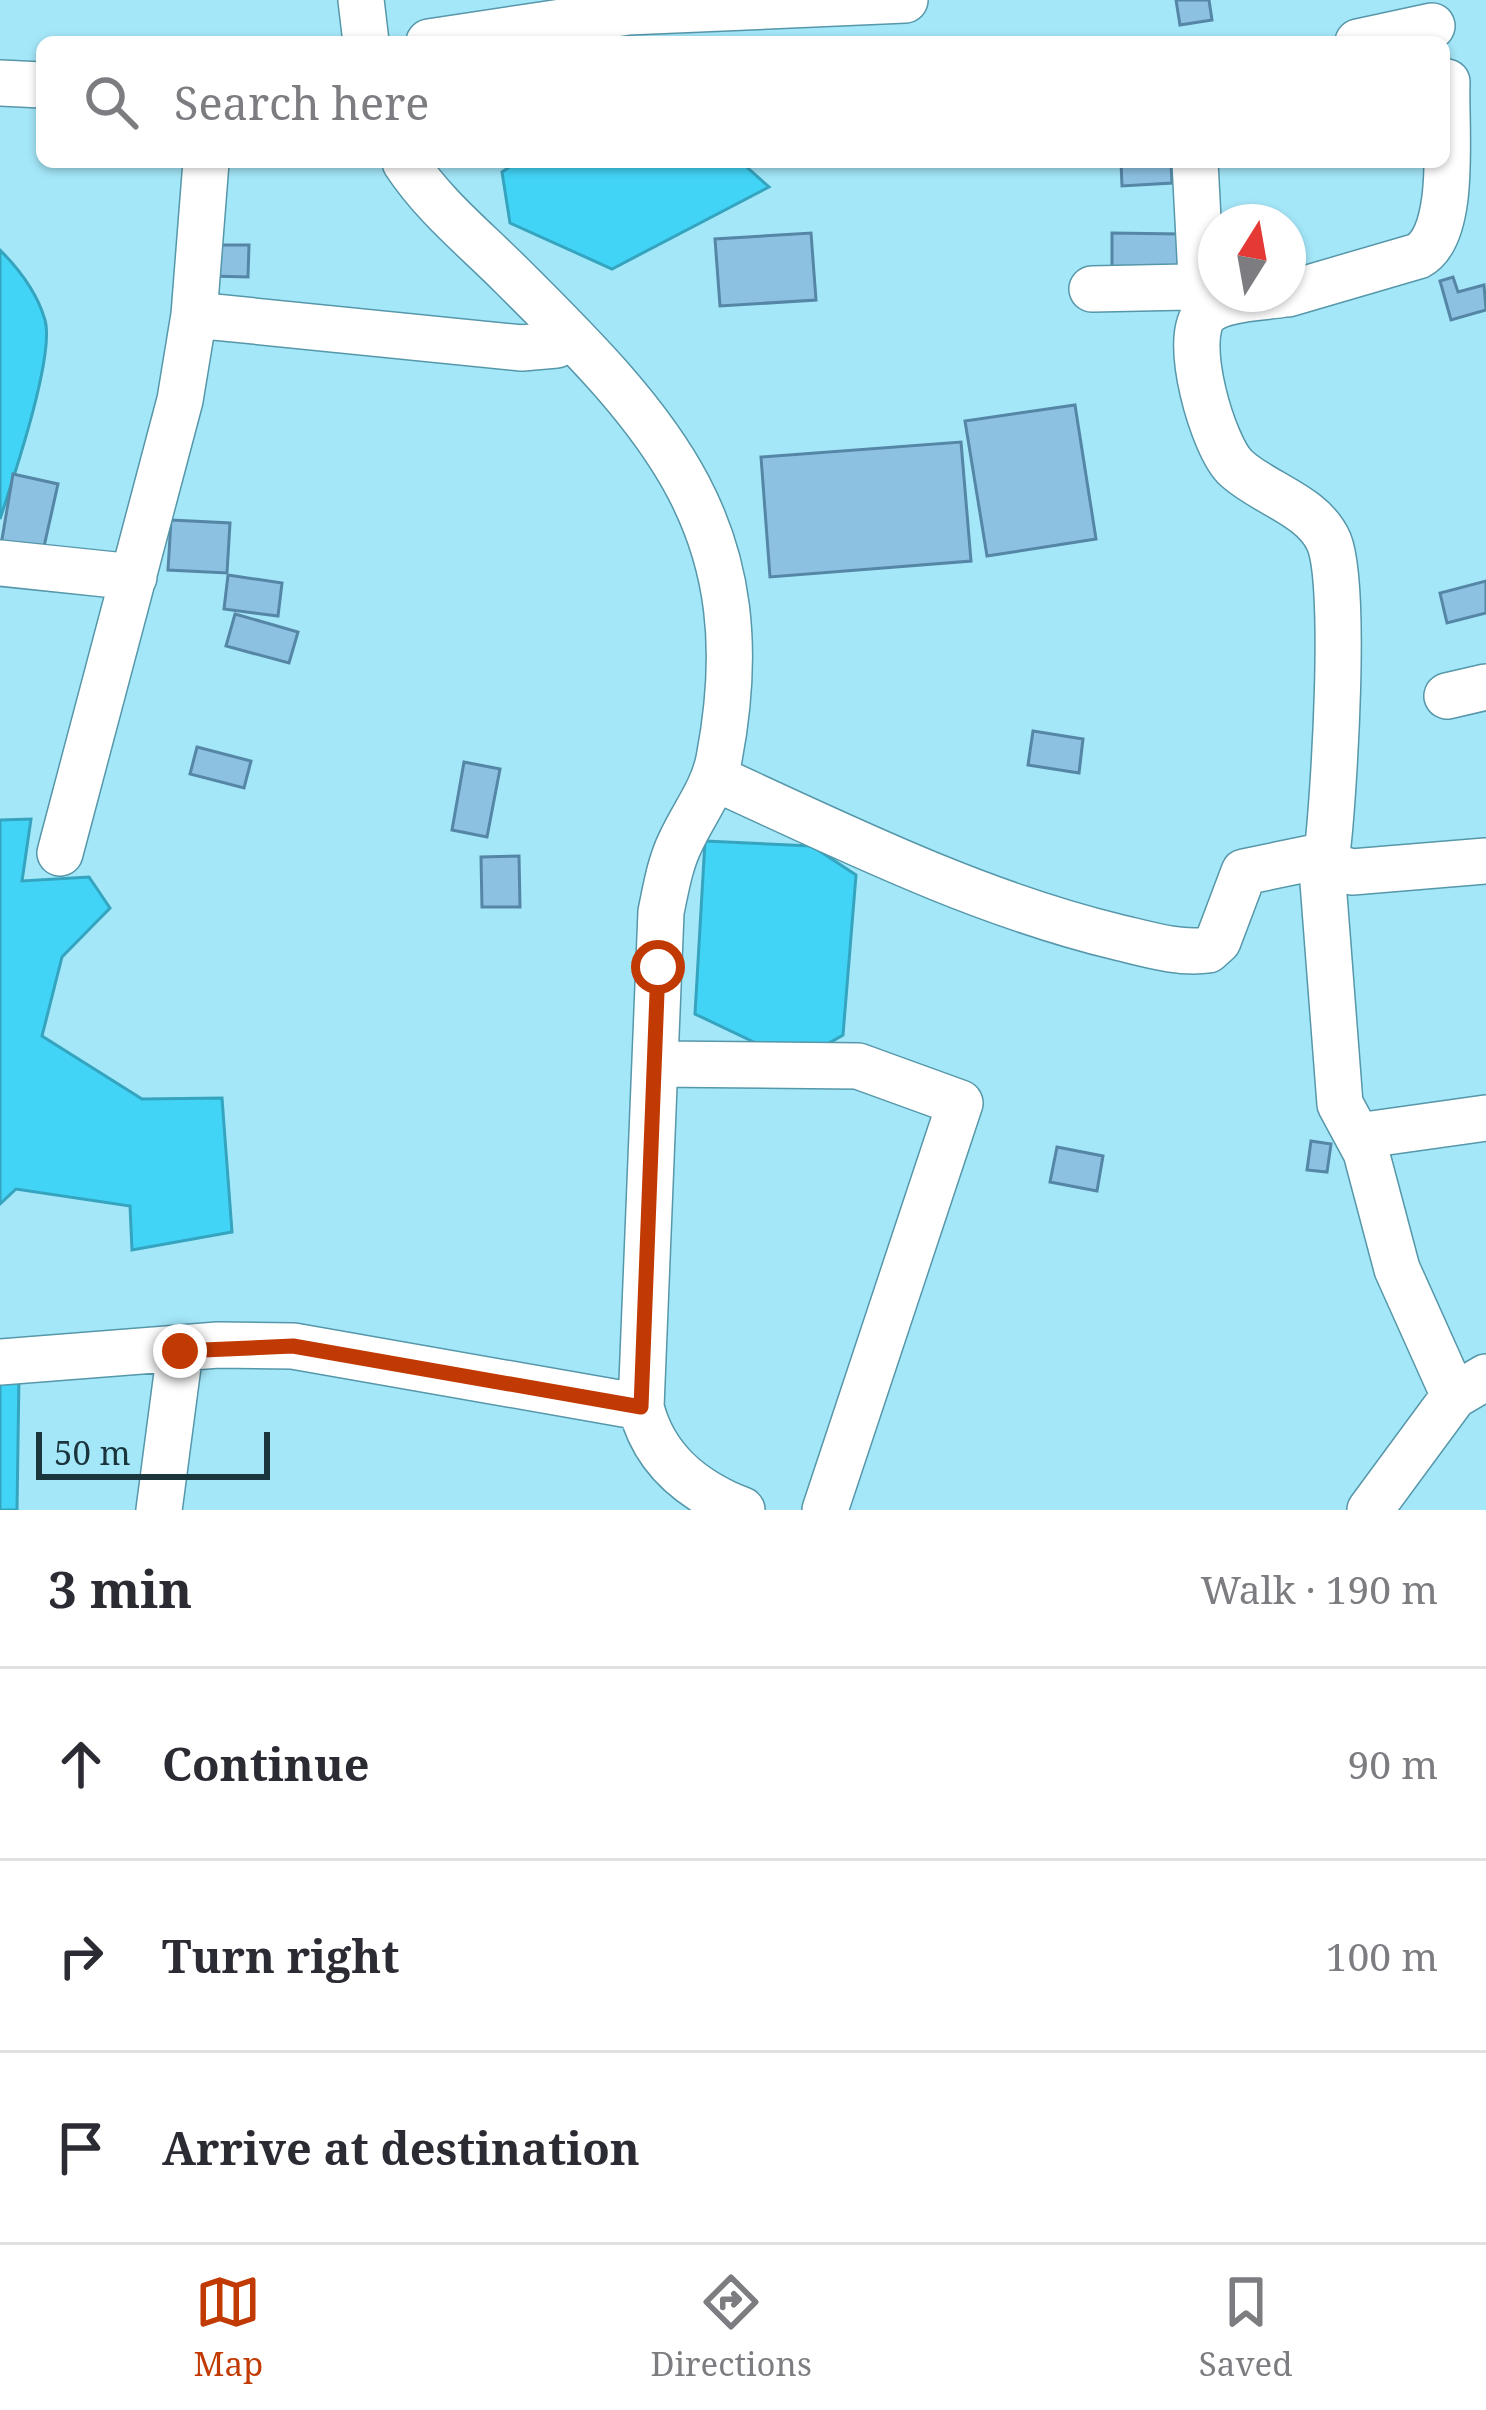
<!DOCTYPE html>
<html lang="en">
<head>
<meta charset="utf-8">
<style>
  body { margin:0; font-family:"Noto Serif",serif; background:#f7f7f7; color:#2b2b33 }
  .compass { position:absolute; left:1198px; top:204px; width:108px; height:108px; border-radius:50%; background:#fff; box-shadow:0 3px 9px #0004; rotate:11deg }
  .scale { position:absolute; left:36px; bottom:30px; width:234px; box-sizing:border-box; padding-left:12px; border:6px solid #1a353c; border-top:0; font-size:33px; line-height:42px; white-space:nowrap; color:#1a353c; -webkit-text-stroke:9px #a4e7f9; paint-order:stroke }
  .stop { position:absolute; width:36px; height:36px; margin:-27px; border:9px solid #c23a03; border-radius:50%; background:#fff }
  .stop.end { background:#c23a03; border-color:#fff; box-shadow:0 3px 12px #0008 }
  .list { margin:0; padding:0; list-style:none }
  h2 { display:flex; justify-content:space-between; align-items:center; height:156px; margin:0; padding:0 48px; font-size:51px }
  h2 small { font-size:39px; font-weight:400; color:#7c7c81 }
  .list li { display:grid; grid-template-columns:78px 1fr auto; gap:36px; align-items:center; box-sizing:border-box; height:192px; padding:0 48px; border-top:3px solid #e1e1e2 }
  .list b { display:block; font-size:45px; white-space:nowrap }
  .list em { font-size:39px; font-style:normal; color:#7c7c81 }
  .icon { flex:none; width:66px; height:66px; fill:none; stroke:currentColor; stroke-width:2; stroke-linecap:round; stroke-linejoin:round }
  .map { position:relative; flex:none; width:1486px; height:1510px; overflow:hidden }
  .search { position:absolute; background:#fff; box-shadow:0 3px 9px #0004; left:36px; right:36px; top:36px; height:132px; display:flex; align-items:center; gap:30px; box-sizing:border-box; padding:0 42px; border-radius:18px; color:#7c7c81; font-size:45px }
  .sheet { height:732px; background:#fff }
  nav { display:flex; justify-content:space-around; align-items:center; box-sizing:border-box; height:168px; border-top:3px solid #e1e1e2; background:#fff; font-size:33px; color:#7c7c81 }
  nav a { display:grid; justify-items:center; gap:6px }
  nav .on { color:#c23a03 }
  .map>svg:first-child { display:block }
</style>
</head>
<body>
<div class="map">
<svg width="1486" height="1510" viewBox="0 0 1486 1510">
  <rect width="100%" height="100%" fill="#a4e7f9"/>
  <!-- water -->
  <path fill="#41d4f7" stroke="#35a4bf" stroke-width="3" d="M517 162H741L769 187 612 269 510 223 502 172Z
    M0 250C20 270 37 292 45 320 55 356 13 479 0 519Z
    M31 819 22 881 89 877 110 908 62 957 42 1036 142 1099 222 1098 232 1232 132 1250 130 1206 16 1189 0 1204V820Z
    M705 841 812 846 856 875 843 1035 796 1062 695 1014Z
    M0 1375H19L17 1510H0Z"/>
  <!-- building -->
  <path fill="#8dc1e2" stroke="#5586a6" stroke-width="3" d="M1176 0H1209L1212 20 1180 25Z
    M1121 162H1171L1172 183 1122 186Z
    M811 233 816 300 720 306 715 239Z
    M1112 233 1180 234V284L1112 283Z
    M211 245H249L248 277 210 276Z
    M1453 277 1458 292 1484 285 1486 310 1451 320 1440 281Z
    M1075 405 1096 539 987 556 965 421Z
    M961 442 971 561 770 577 761 457Z
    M13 474 58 484 41 560 0 551Z
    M171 520 230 523 227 573 168 570Z
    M228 575 282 583 278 616 224 609Z
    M1486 581V613L1447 623 1440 593Z
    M235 614 298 632 289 663 226 646Z
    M1033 731 1083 739 1079 773 1028 765Z
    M197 747 251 761 244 788 190 774Z
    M464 762 500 769 487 837 452 830Z
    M519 856 520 907H482L481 857Z
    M1311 1141 1331 1144 1327 1172 1307 1170Z
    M1057 1147 1103 1156 1097 1191 1050 1182Z"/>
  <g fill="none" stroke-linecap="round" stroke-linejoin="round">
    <!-- minor casing -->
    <g stroke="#5697a9" stroke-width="48">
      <path id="minor" d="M361 0 366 42
        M429 42 628 12 905 0
        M1358 42 1432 26
        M0 83 42 85
        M405 162C434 206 474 238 511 275 663 426 763 529 719 759 713 790 694 813 681 841 670 863 666 888 661 912L641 1407C654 1460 693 1491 742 1510
        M1195 162 1202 296
        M1092 289 1187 287 1217 306
        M1288 294 1418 256C1458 235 1445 126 1447 82
        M194 315 522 348 556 345 568 333
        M0 563 134 577
        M1447 696 1486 687
        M715 778C846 838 977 903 1117 937 1147 944 1178 954 1208 950L1218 941 1244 872 1321 856 1328 845C1334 790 1347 586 1329 542 1313 505 1264 494 1236 468 1213 447 1181 337 1206 313 1223 297 1263 298 1285 294
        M60 853 180 400 194 315 206 162
        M1321 856 1340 1104 1366 1152 1397 1269 1454 1396
        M1321 856 1332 866 1352 872 1486 861
        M656 1064 858 1066 960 1103 825 1510
        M1358 1136 1486 1118
        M0 1362 218 1345 293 1346 641 1407
        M159 1510 180 1351
        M1370 1510 1454 1396 1486 1377"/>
    </g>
    <!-- minor -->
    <use href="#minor" stroke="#fff" stroke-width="45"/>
  </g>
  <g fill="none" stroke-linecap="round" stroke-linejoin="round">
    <!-- route -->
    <path stroke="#c23a03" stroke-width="15" d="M180 1351 293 1346 641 1407 658 967"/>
  </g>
</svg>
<svg class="compass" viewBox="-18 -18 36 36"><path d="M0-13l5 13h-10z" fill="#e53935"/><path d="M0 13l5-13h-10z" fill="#7c7c81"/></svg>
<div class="scale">50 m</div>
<div class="stop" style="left:658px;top:967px"></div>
<div class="stop end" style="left:180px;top:1351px"></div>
<div class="search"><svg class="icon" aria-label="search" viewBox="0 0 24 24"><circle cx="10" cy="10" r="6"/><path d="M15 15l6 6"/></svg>Search here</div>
</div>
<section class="sheet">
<h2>3 min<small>Walk · 190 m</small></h2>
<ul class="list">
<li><svg class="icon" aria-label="ahead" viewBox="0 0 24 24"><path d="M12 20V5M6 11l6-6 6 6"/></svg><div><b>Continue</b></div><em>90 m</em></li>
<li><svg class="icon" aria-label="right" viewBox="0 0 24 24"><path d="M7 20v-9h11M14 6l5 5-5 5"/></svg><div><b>Turn right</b></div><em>100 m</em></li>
<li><svg class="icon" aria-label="arrive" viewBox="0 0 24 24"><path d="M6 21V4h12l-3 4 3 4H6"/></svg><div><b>Arrive at destination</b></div></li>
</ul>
</section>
<nav>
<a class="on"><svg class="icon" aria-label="map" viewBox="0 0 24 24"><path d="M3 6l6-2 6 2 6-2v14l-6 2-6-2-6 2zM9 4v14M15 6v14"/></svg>Map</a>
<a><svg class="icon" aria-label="directions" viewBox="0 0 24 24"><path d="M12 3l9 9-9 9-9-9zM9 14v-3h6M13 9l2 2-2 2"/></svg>Directions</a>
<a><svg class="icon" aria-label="saved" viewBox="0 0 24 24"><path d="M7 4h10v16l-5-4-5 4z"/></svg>Saved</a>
</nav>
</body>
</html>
